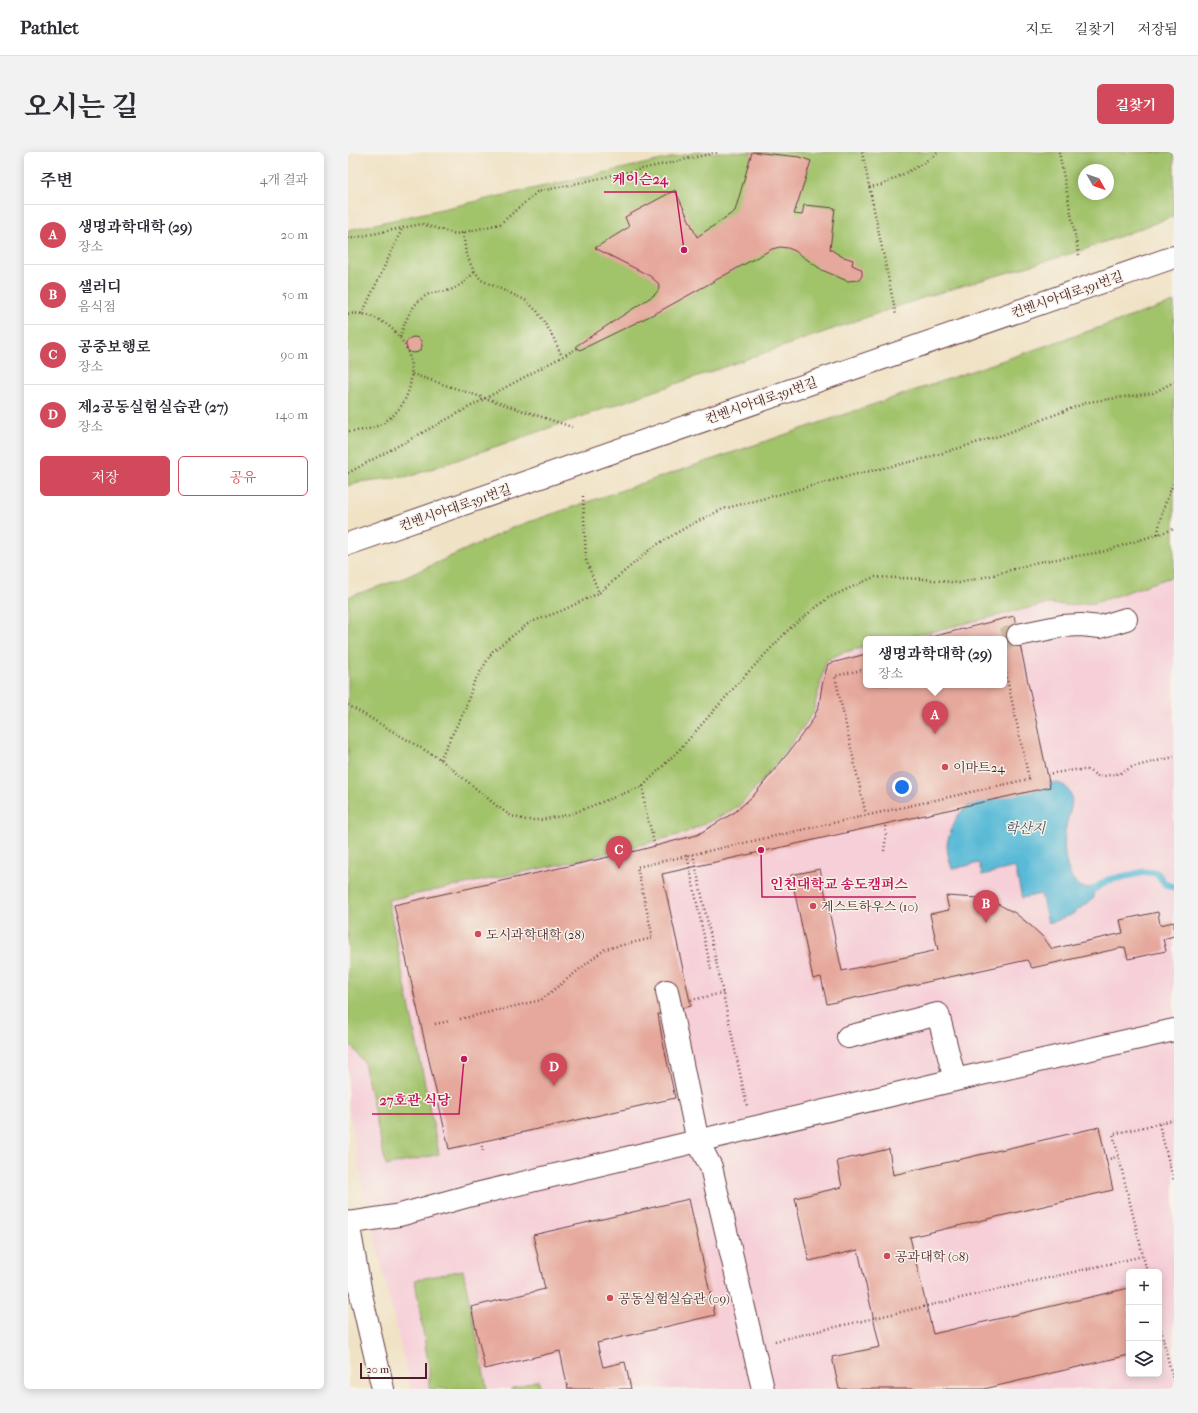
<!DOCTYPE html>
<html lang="ko">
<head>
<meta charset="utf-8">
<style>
  body { margin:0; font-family:"IM FELL French Canon","Noto Serif KR",serif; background:#f2f2f3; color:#2b2b33 }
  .controls { position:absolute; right:12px; bottom:12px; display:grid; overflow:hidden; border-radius:6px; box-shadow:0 2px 10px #0003 }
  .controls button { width:36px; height:36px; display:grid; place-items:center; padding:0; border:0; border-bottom:1px solid #e1e1e2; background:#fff; color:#2b2b33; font:20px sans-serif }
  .compass { position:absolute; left:730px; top:12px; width:36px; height:36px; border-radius:50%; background:#fff; box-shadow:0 2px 10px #0003; rotate:130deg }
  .scale { position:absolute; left:12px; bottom:10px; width:67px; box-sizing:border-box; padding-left:4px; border:2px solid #4a1f2b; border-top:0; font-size:11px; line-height:14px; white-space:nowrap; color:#4a1f2b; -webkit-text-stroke:3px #f7f3e8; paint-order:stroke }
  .you { position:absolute; left:554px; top:635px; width:14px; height:14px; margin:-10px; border:3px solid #fff; border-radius:50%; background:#1a73e8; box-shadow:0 0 0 6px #1a73e833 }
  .badge { display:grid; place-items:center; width:26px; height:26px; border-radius:50%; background:#d1495b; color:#fff; font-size:13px; font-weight:700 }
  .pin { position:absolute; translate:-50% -33px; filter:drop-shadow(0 1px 2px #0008) }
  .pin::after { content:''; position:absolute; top:21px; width:14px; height:12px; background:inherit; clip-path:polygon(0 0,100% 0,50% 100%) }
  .popup { position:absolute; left:515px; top:484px; width:144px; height:52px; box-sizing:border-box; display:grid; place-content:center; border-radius:6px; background:#fff; filter:drop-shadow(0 1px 3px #0005); font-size:13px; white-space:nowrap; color:#7c7c81 }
  .popup b { font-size:15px; color:#2b2b33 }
  .popup::after { content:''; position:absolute; left:50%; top:100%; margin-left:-8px; border:8px solid transparent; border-top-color:#fff }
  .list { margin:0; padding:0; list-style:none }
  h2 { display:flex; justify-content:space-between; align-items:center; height:52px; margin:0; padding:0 16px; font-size:17px }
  h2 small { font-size:13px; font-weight:400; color:#7c7c81 }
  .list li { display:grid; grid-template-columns:26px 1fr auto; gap:12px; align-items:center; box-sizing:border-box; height:60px; padding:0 16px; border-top:1px solid #e1e1e2 }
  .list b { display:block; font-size:15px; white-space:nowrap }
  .list p { margin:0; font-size:13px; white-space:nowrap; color:#7c7c81 }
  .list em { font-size:13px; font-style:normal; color:#7c7c81 }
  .actions { display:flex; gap:8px; padding:12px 16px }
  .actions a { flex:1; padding:9px 0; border:1px solid #d1495b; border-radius:6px; text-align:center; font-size:14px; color:#d1495b }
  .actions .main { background:#d1495b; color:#fff }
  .icon { flex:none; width:22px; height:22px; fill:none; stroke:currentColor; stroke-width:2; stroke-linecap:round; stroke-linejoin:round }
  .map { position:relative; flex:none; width:826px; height:1237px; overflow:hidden; border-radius:6px }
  header { display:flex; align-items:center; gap:24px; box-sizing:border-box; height:56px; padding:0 20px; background:#fff; border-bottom:1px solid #e1e1e2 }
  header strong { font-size:19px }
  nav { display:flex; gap:22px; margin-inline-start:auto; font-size:14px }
  .intro { display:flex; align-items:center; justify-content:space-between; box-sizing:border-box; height:96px; padding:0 24px }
  h1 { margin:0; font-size:28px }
  .button { padding:10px 18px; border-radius:6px; background:#d1495b; color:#fff; font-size:14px; font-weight:700 }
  main { display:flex; gap:24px; padding:0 24px }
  aside { flex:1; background:#fff; border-radius:6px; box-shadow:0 2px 10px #0003 }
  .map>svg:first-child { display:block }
</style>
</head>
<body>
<header>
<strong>Pathlet</strong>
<nav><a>지도</a><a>길찾기</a><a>저장됨</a></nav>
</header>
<div class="intro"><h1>오시는 길</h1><a class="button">길찾기</a></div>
<main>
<aside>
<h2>주변<small>4개 결과</small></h2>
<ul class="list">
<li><span class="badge">A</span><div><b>생명과학대학 (29)</b><p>장소</p></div><em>20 m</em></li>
<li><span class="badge">B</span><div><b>샐러디</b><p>음식점</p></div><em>50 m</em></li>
<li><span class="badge">C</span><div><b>공중보행로</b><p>장소</p></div><em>90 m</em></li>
<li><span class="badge">D</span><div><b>제2공동실험실습관 (27)</b><p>장소</p></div><em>140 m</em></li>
</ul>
<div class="actions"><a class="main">저장</a><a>공유</a></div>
</aside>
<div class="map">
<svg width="826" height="1237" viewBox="0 0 826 1237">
  <rect width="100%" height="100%" fill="#f7f3e8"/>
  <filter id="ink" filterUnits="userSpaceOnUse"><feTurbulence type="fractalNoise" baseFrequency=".025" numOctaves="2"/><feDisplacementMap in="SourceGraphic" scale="8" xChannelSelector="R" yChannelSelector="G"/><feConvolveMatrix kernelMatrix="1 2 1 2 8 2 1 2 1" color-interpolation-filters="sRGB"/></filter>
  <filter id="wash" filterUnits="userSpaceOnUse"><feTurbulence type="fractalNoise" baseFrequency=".012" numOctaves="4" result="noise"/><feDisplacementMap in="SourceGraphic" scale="16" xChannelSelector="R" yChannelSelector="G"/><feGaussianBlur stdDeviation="0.9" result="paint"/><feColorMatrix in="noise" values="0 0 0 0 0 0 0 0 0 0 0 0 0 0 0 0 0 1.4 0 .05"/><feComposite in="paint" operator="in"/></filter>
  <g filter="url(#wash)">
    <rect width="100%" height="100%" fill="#f0e2c5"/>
    <!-- built -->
    <path fill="#f6cfd8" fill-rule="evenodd" d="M826 150V1237H63L13 1027 0 951V445L56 426 166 375ZM518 487H656V533H518ZM781 1120H811V1222H781Z"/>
    <!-- green -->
    <path fill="#a1c36b" stroke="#76714b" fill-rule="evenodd" d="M349 0H826V64L735 98 577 145 63 324 10 330 0 334V78ZM736 18H760V42H736Z
      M826 150V424L747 451 719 453 697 452 553 487H518V495L493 501 478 509 465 561 439 598 406 638 391 654 367 667 334 682 296 692 224 710 40 748 91 1002 38 1014 16 910 0 890V445L56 426 166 375Z
      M115 1118 139 1237H81V1217L67 1128Z
      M190 1228 193 1237H162Z"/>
    <!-- water -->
    <path fill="#59bad7" stroke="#526c81" d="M695 630C705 630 717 630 722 640 727 651 720 663 718 674 715 691 716 707 722 722 727 732 733 738 744 735L746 737V746L723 763 704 770H700L693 742 674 746 667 715 634 723 631 711 604 717C602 710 599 701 599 693 600 685 606 668 612 661 629 643 671 636 695 630Z"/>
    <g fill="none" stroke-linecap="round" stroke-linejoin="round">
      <!-- stream -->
      <path stroke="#59bad7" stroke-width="7" d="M746 737 760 728 796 720 809 721 818 733 826 735"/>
    </g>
    <g id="blocks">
      <!-- building -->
      <path fill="#e6a89c" d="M404 0 452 5 463 9 446 62 454 63 456 53 487 56 482 97 493 104 505 108 504 113 513 117 514 120V124L511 128 499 129 488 124 474 118 447 99 440 96 432 95 424 97 312 159 232 198 228 194 306 143 310 139 311 135 310 131 302 124 247 96 281 75 277 65 327 38 349 85 387 59Z
        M58 193a8 8 0 1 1 16 0a8 8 0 1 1-16 0Z
        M666 464 702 635 314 722 343 854 310 862 314 886 327 946 101 997 46 753 292 698 349 683 387 660 405 644 441 600 464 569 471 554 474 533 480 512 518 502V533H656V487L579 486Z
        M472 717 494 819 590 798 582 762 601 758 598 744 630 746 648 751 667 761 682 773 695 785 704 797 775 781 772 768 810 760 812 773 826 770V784L815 787 818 799 780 807 777 795 684 816 679 808 479 852 473 825 465 827 443 723Z
        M751 975 765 1038 562 1085 585 1182 781 1136V1203L636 1237H491L484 1205 532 1195 510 1098 461 1109 447 1046 494 1035 489 1009 541 997 545 1023Z
        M341 1047 367 1163 249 1191 255 1215 277 1210 283 1237H220L212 1199 137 1217 123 1155 197 1137 185 1083Z"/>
    </g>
  </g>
  <g filter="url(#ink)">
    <use href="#blocks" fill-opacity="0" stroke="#633c42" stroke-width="1"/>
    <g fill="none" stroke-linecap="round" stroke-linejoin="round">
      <!-- minor-tunnel -->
      <path stroke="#cfbba6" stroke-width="22" stroke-dasharray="22 11" stroke-linecap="butt" d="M655 487 670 483"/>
      <!-- minor casing -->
      <g stroke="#633c42" stroke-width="24">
        <path id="minor" d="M0 392 826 105
          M670 483 714 474 733 473 752 475 778 467
          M319 839 350 990 363 1015 415 1237
          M500 885 590 862 607 928
          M0 1070 14 1147 35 1237
          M0 1071 52 1063 124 1043 404 976 607 928 826 878"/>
      </g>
      <!-- path -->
      <path stroke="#633c42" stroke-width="2.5" stroke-dasharray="1 3" stroke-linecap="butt" d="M514 0 548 163
        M711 0 731 103
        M521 35 534 33 569 15 591 0
        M115 81 118 102 125 117 133 128 177 148 189 159 203 181 214 204
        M0 87 74 72 108 82 152 72 189 40 371 0
        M0 162C11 160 23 163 33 169 73 191 74 249 33 272 23 278 11 279 0 279
        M14 162 55 75
        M52 185C57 169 64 150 81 142 86 140 93 140 99 139 112 135 117 129 127 120
        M64 222 224 275
        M0 321 230 196
        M235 344 238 408 251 441 305 395 342 373 375 357 505 323 575 307 654 283 740 250 805 241 826 230
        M810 382C812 363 818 348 826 331
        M0 553 92 607 149 654 163 664 178 668H193L223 662 295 634 332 597 393 528 442 476 480 446 526 425 576 427 611 431 645 423 690 410 754 400 826 377
        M92 607 117 557 126 530 145 499 181 471 213 459 251 441
        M699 622 727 618H740L751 625 773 621 784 615 826 605
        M295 634 297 655 307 694
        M518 663 487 524 518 517
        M536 699 538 684 537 672
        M345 702 399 954
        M339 703 363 818
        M343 848 375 841
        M112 867 193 848 257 797 305 786 289 715 681 627 656 513
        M87 872 102 869
        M811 972 826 1030
        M133 990 135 999
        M758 1008 771 1004
        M799 1120 765 982 826 968
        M811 1170 826 1232
        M427 1189 795 1104"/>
      <!-- minor -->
      <use href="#minor" stroke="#fff" stroke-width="22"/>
    </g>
  </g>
  <!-- markers -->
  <g fill="#d1495b" stroke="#f7f3e8" stroke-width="1.5">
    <circle cx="597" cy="615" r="4"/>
    <circle cx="465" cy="754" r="4"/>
    <circle cx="130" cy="782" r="4"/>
    <circle cx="539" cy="1104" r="4"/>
    <circle cx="262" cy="1146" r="4"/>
  </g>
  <g text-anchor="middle" stroke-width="3" stroke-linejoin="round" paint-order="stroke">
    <!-- street labels -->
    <g font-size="13" fill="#4a1f2b" stroke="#f7f3e8">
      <text transform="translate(719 142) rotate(-19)" y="5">컨벤시아대로391번길</text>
      <text transform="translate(413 248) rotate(-19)" y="5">컨벤시아대로391번길</text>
      <text transform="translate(107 355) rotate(-19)" y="5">컨벤시아대로391번길</text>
    </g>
    <!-- poi labels -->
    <g font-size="13" fill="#4a1f2b" stroke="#f7f3e8" text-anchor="start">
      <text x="605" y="620">이마트24</text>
      <text x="473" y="759">게스트하우스 (10)</text>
      <text x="138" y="787">도시과학대학 (28)</text>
      <text x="547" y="1109">공과대학 (08)</text>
      <text x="270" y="1151">공동실험실습관 (09)</text>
    </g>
    <!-- water labels -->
    <g font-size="14" font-style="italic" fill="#4f5567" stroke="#f7f3e8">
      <text x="677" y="681">학산지</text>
    </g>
  </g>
  <!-- callouts -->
  <path fill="none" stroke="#c2185b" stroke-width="1.5" d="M336 98L328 40H256M413 698L414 745H568M116 907L111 962H24"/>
  <g fill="#c2185b" stroke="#f7f3e8" stroke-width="1.5">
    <circle cx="336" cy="98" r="4"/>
    <circle cx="413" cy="698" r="4"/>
    <circle cx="116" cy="907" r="4"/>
  </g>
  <g font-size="14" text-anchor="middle" font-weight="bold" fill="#c2185b" stroke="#f7f3e8" stroke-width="3" stroke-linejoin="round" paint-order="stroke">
    <text x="292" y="32">케이슨24</text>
    <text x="491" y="737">인천대학교 송도캠퍼스</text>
    <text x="67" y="953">27호관 식당</text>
  </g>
</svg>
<div class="controls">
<button>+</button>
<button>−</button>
<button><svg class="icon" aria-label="layers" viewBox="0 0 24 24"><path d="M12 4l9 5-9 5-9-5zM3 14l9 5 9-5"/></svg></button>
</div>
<svg class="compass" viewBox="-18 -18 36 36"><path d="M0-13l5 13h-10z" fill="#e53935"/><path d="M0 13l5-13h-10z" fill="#7c7c81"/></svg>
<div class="scale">20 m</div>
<div class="you"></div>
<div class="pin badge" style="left:587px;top:582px">A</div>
<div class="popup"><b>생명과학대학 (29)</b>장소</div>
<div class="pin badge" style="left:638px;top:771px">B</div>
<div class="pin badge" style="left:271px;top:717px">C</div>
<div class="pin badge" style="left:206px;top:934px">D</div>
</div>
</main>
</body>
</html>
